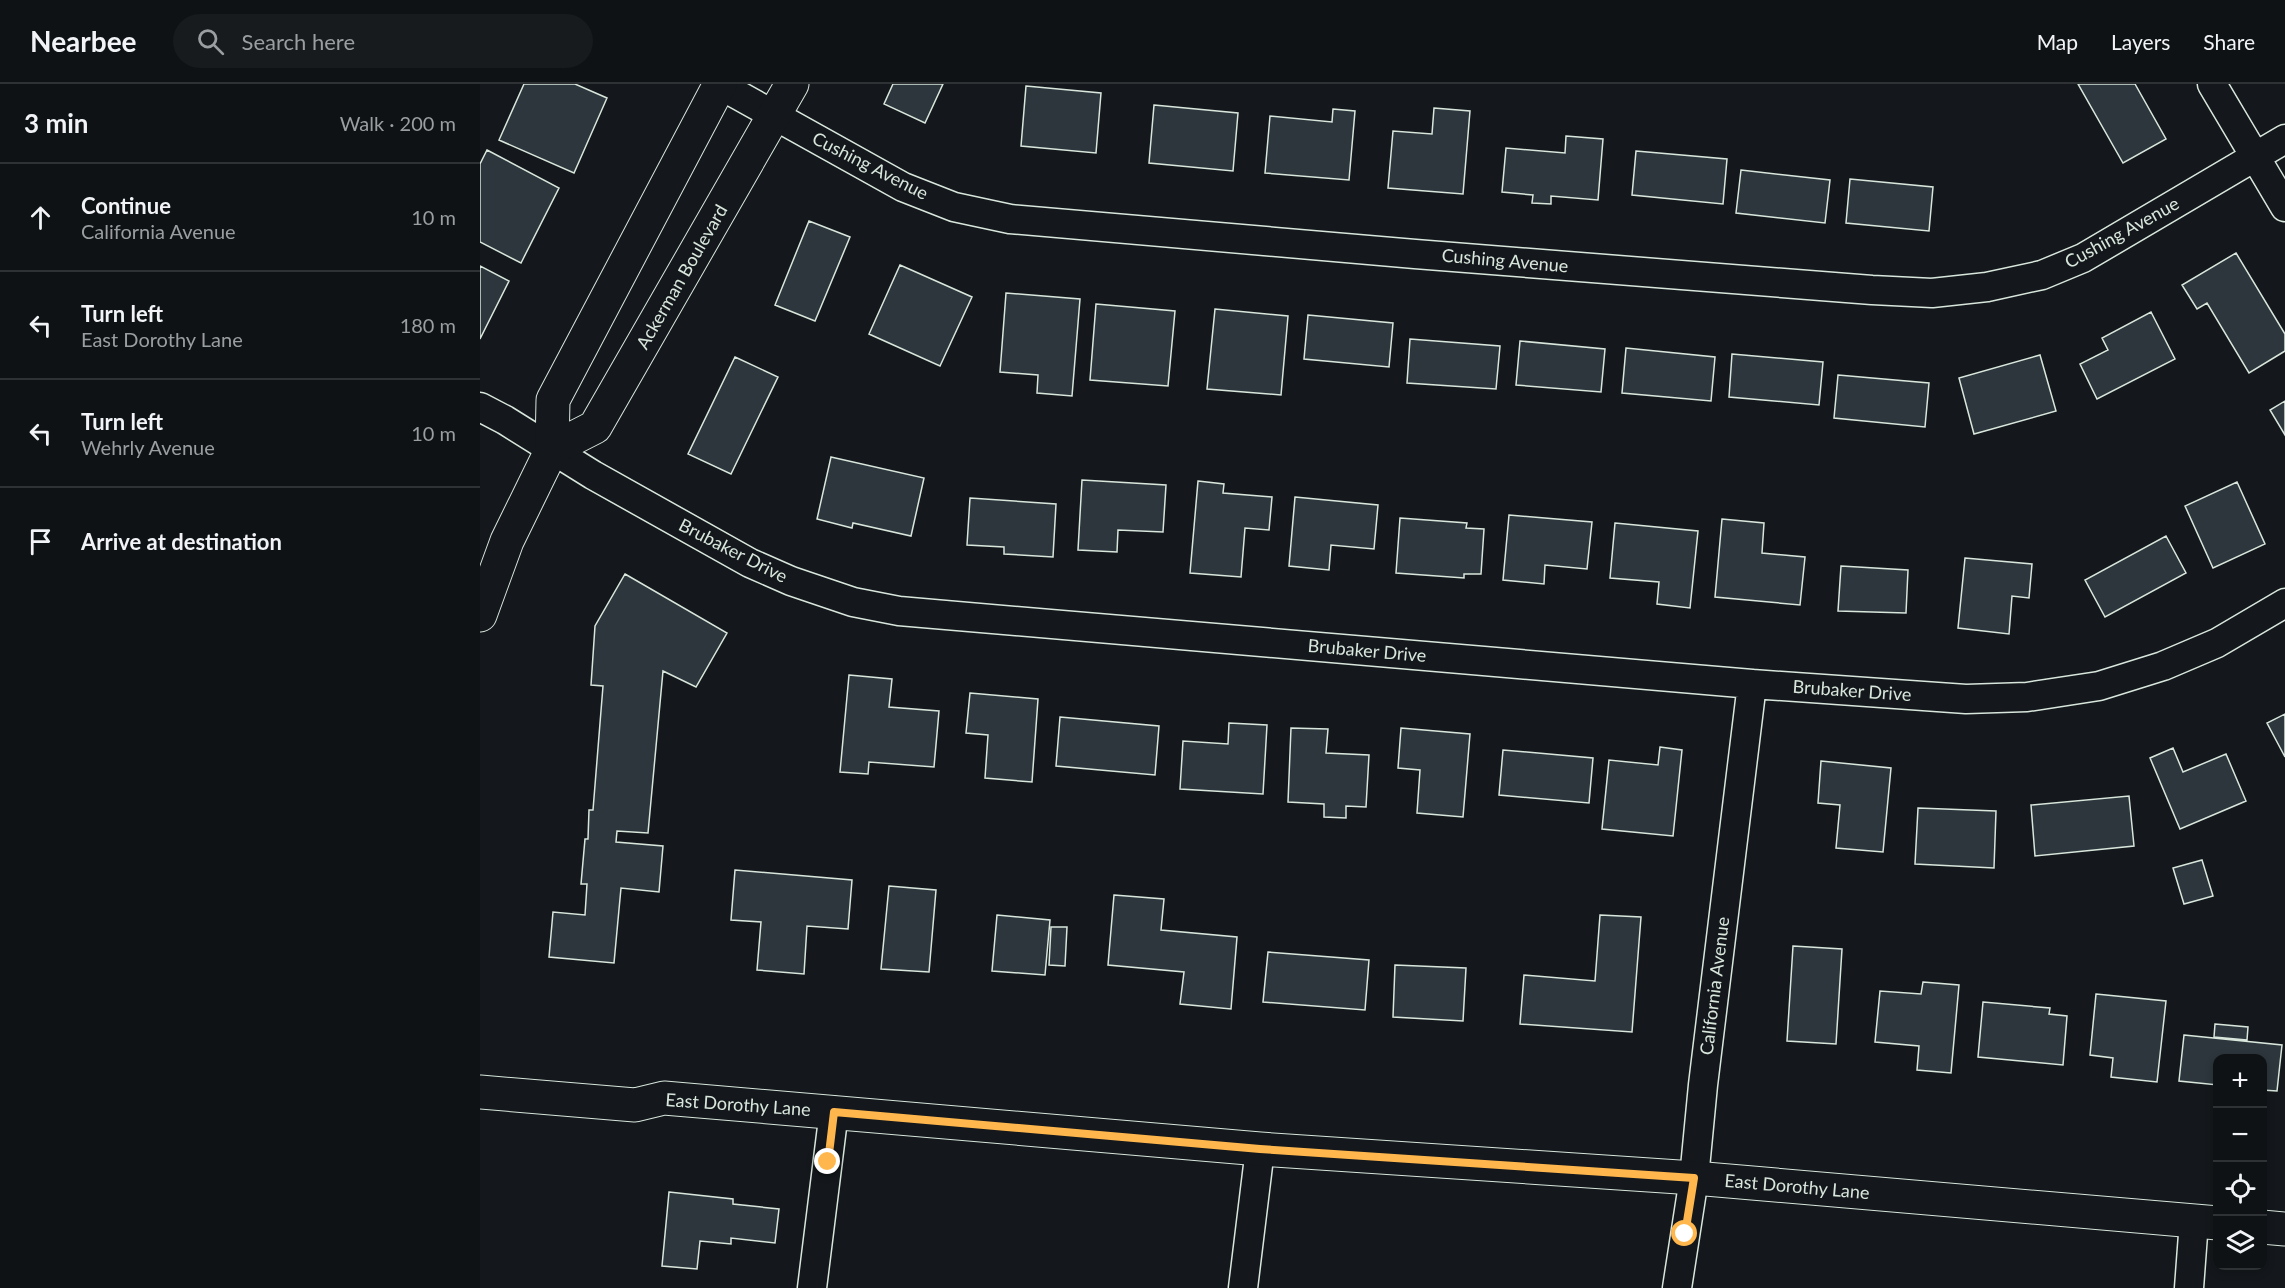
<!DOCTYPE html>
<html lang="en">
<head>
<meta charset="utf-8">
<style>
  body { margin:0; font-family:Lato,sans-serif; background:#181b1e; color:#f1f3f6 }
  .controls { position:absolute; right:18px; bottom:18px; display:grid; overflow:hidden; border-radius:12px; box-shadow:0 3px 9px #0003 }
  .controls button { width:54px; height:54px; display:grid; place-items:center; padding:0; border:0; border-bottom:2px solid #2f3234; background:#0f1215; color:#f1f3f6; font:30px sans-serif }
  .stop { position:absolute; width:18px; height:18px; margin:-14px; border:4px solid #ffb74d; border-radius:50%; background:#fff }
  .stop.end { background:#ffb74d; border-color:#fff; box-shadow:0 2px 6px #0008 }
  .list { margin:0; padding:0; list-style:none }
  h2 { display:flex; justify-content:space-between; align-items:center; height:78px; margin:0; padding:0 24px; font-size:26px }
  h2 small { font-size:20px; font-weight:400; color:#9b9ea0 }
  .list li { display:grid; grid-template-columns:39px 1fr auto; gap:18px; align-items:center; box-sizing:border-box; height:108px; padding:0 24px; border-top:2px solid #2f3234 }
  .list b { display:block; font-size:22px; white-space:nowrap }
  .list p { margin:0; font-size:20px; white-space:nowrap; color:#9b9ea0 }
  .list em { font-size:20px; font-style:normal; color:#9b9ea0 }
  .icon { flex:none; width:33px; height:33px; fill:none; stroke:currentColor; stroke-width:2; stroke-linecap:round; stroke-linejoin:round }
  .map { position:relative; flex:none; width:1805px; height:1204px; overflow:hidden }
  header { display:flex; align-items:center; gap:36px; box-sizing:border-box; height:84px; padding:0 30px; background:#0f1215; border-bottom:2px solid #2f3234 }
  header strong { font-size:28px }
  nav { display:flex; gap:33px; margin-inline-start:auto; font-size:21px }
  .search { width:420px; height:54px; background:#181b1e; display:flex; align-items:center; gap:15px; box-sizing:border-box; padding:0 21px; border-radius:33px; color:#9b9ea0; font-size:22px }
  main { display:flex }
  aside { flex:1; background:#0f1215 }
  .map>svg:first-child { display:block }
</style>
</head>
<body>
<header>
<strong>Nearbee</strong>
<div class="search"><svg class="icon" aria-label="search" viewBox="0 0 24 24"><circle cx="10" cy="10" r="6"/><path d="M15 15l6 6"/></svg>Search here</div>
<nav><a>Map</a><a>Layers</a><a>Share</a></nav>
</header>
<main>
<aside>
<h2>3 min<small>Walk · 200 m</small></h2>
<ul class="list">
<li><svg class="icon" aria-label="ahead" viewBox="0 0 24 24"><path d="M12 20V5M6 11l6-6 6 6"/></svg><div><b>Continue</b><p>California Avenue</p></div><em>10 m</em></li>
<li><svg class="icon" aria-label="left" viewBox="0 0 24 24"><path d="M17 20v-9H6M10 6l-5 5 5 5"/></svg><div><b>Turn left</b><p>East Dorothy Lane</p></div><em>180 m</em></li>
<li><svg class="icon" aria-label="left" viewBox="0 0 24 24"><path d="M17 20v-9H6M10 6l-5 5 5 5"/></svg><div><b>Turn left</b><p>Wehrly Avenue</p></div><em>10 m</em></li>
<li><svg class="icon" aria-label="arrive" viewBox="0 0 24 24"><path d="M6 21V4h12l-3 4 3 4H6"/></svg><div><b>Arrive at destination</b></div></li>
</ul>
</aside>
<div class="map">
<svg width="1805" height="1204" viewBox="0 0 1805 1204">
  <rect width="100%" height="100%" fill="#14181c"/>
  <!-- building -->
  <path fill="#2c363c" stroke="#d8e6dc" stroke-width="1.5" d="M44 0H95L127 14 94 89 19 56Z
    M413 0H463L445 39 404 20Z
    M1598 0H1655L1686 55 1643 79Z
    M546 2 621 9 616 69 541 62Z
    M674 21 758 29 753 87 669 79Z
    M954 24 990 27 983 110 908 104 913 47 952 50Z
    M853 25 875 27 869 96 785 89 790 32 852 38Z
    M1086 52 1123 55 1118 116 1071 112V120L1052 119 1053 111 1022 108 1026 64 1085 69Z
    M7 66 79 104 41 179 0 158V80Z
    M1156 67 1247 75 1243 120 1152 111Z
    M1261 86 1350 96 1345 139 1256 129Z
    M1370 95 1453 103 1449 147 1366 139Z
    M329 137 370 153 335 237 295 221Z
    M1756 169 1805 250V267L1769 289 1727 219 1717 225 1702 201Z
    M420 181 492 213 460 282 389 250Z
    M0 182 29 197 0 255Z
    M526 209 600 215 592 312 557 309 558 291 520 288Z
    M616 220 695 227 688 302 610 296Z
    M735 225 808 232 801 311 727 305Z
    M1671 228 1695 275 1617 315 1600 280 1628 266 1622 254Z
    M828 231 913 239 909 283 824 275Z
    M930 255 1020 262 1016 305 927 299Z
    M1040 257 1125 265 1121 308 1036 301Z
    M1146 264 1235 273 1231 317 1142 309Z
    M1252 270 1343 278 1339 321 1249 313Z
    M1560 271 1576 327 1494 350 1479 294Z
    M255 273 298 293 251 390 208 370Z
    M1358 291 1449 299 1445 343 1354 334Z
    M1805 317V351L1790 326Z
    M351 373 444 394 431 452 373 439 372 444 337 435Z
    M602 396 686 401 683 448 638 446 637 468 598 466Z
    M718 397 744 400 743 409 792 413 789 446 765 444 761 493 710 489Z
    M1757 398 1785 460 1733 484 1705 422Z
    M815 413 898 421 894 465 851 461 849 486 809 482Z
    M490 414 576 420 573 473 524 470V463L487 461Z
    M1029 431 1112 438 1107 485 1065 481 1064 500 1023 496Z
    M920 434 987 439 986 444 1004 445 1001 490H984V494L916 489Z
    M1242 435 1284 439 1282 469 1325 473 1320 521 1235 513Z
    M1135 439 1218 447 1210 524 1177 520 1179 498 1130 494Z
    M1686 452 1706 489 1625 533 1605 496Z
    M1485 474 1552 480 1549 514 1532 512 1529 550 1478 544Z
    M1361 482 1428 486 1426 529 1358 527Z
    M145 490 247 549 216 603 183 587 168 749 137 747 136 758 183 762 179 808 141 804 134 879 69 873 73 828 105 831 107 800H101L105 755H108L109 726H113L123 602 111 601 115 542Z
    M369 591 412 595 409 623 459 627 454 683 389 678 388 690 360 688Z
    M490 609 558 615 552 698 505 694 508 651 486 649Z
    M1805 630V673L1787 639Z
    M580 633 679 642 675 691 576 682Z
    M749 639 787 641 783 710 700 705 703 657 748 660Z
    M811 644 848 645 846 669 889 671 886 723 866 722V734L844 733V720L808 718Z
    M921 644 990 650 983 733 937 729 940 686 918 684Z
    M1180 663 1202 666 1193 752 1122 745 1129 676 1178 681Z
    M1693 664 1703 688 1746 670 1766 717 1700 745 1670 674Z
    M1023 666 1113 674 1109 719 1019 711Z
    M1341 677 1411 684 1403 768 1356 764 1360 721 1338 719Z
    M1649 712 1654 762 1555 772 1551 721Z
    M1438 724 1516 727 1514 784 1435 780Z
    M1722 776 1733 812 1704 820 1693 784Z
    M255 786 372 796 368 845 327 842 324 890 277 886 281 838 251 836Z
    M409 802 456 806 449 888 401 885Z
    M634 811 684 815 681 846 757 853 751 925 700 920 704 888 628 881Z
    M517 831 570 836 565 891 512 887Z
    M1120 831 1161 833 1152 948 1040 940 1044 891 1115 897Z
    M571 843H587L585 882 569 881Z
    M1313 862 1362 865 1356 960 1307 957Z
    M788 868 889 876 885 926 783 918Z
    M915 881 986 884 983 937 913 933Z
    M1443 898 1479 901 1471 989 1437 986 1439 962 1395 958 1400 907 1441 910Z
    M1616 910 1686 917 1677 998 1631 993 1633 974 1610 971Z
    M1503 918 1570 924 1569 930 1587 932 1583 981 1498 973Z
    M1735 940 1768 943 1767 956 1734 953Z
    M1704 951 1802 961 1797 1007 1782 1006V974H1738V1001L1699 997Z
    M189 1108 253 1115V1120L299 1125 295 1159 251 1154V1160L220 1157 217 1185 182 1182Z"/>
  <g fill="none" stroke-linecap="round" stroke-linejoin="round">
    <!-- street casing -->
    <g stroke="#d8e6dc" stroke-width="31">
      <path id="street" d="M1732 0 1805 123
        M240 1 423 103 474 123 530 135 935 170 1392 206 1452 209 1507 203 1562 191 1603 174 1805 55
        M0 323 25 336 113 391 270 479 311 497 373 518 419 527 1272 600 1486 615 1547 613 1619 602 1683 582 1737 559 1805 519
        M332 1204 354 1027
        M763 1204 780 1065
        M1197 1204 1214 1094 1223 1001 1272 600
        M1709 1204 1714 1137"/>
    </g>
    <!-- secondary casing -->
    <g stroke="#d8e6dc" stroke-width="35">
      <path id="secondary" d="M72 365 115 343 312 0
        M0 531 27 457 72 365 73 316 240 0"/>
    </g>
    <!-- primary casing -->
    <g stroke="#d8e6dc" stroke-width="35">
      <path id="primary" d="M0 1008 155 1021 184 1014 780 1065 1214 1094 1738 1139
        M1782 1143 1805 1145"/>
    </g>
    <!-- street -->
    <use href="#street" stroke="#14181c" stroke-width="28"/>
    <!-- secondary -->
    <use href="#secondary" stroke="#14181c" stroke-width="33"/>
    <!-- primary -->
    <use href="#primary" stroke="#14181c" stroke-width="33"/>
  </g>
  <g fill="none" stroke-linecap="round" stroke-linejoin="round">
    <!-- route -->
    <path stroke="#ffb74d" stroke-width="8" d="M348 1078 354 1028 780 1065 1214 1094 1205 1150"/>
  </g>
  <g text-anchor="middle" stroke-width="4.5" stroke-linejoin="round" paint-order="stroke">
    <!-- street labels -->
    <g font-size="18" fill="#d8e6dc" stroke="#14181c">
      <text transform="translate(390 82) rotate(27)" y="6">Cushing Avenue</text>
      <text transform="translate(1642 149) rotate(-29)" y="6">Cushing Avenue</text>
      <text transform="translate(1025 177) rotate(5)" y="6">Cushing Avenue</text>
      <text transform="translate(202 193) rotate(-60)" y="6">Ackerman Boulevard</text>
      <text transform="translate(253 467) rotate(27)" y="6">Brubaker Drive</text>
      <text transform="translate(887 567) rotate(5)" y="6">Brubaker Drive</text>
      <text transform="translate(1372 607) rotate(4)" y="6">Brubaker Drive</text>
      <text transform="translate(1235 902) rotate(-83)" y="6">California Avenue</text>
      <text transform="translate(258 1021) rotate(4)" y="6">East Dorothy Lane</text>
      <text transform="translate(1317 1103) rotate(5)" y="6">East Dorothy Lane</text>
    </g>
  </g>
</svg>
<div class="controls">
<button>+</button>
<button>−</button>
<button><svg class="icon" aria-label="locate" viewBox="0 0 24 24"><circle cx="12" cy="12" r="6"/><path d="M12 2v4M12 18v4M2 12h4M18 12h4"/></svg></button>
<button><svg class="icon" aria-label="layers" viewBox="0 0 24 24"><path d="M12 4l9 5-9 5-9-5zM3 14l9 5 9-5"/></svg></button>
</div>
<div class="stop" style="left:1205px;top:1150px"></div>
<div class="stop end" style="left:348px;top:1078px"></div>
</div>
</main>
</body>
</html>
